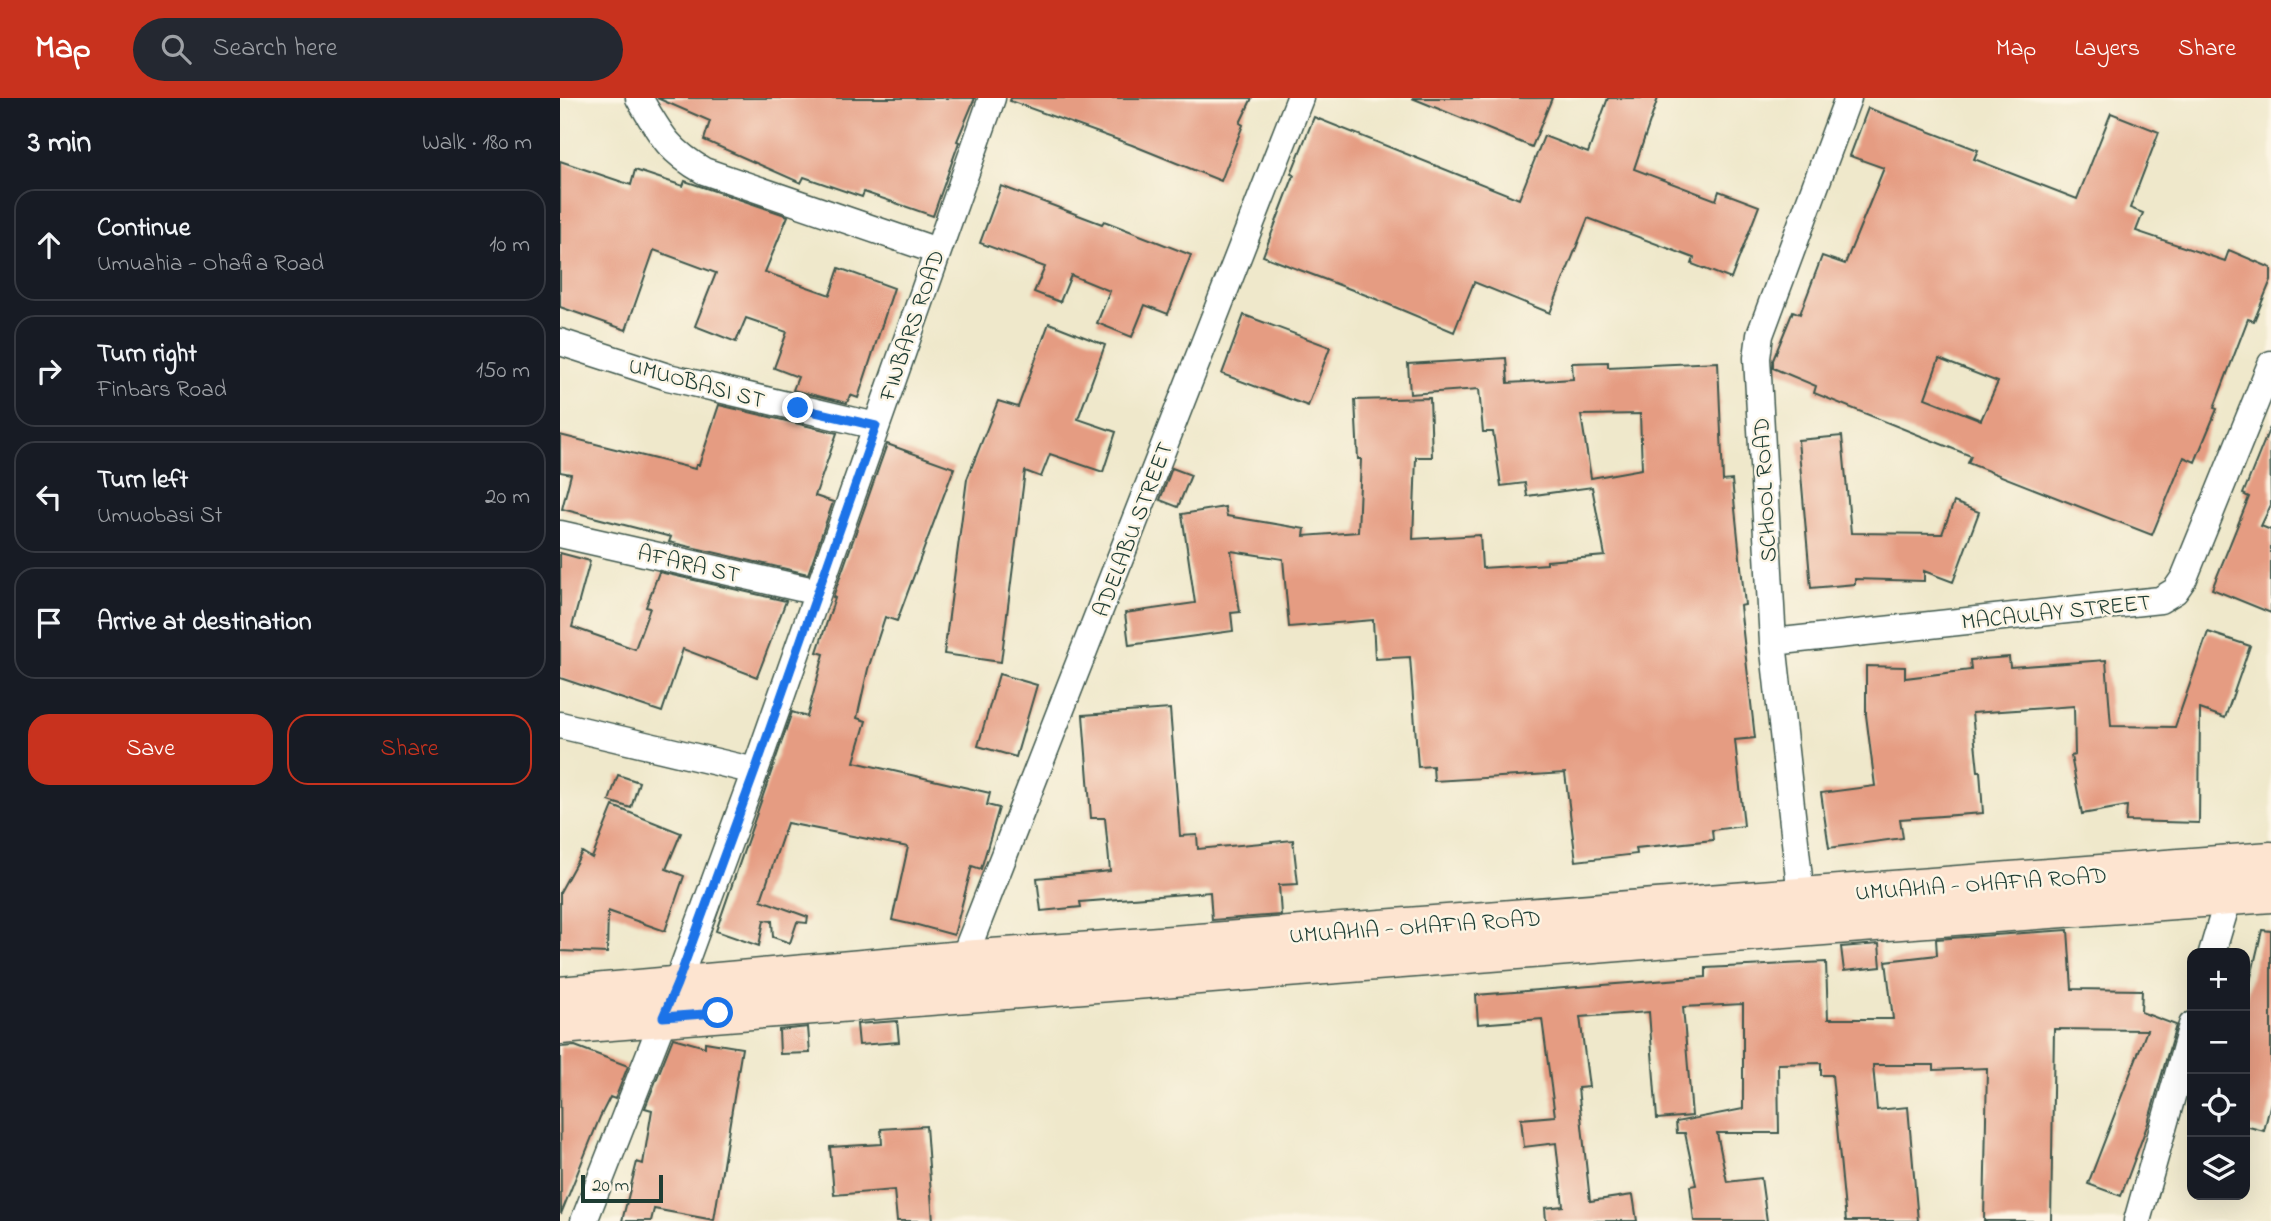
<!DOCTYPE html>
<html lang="en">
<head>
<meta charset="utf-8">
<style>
  body { margin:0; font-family:"Indie Flower",sans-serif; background:#242831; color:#f1f3f6 }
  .controls { position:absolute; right:21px; bottom:21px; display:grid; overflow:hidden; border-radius:14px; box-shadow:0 7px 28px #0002 }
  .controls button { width:63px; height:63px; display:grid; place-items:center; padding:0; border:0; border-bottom:2px solid #363941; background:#171b24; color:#f1f3f6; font:35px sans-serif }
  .scale { position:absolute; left:21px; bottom:18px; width:82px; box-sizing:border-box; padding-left:7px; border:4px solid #1f3d34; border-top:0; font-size:19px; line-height:24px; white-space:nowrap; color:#1f3d34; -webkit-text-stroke:5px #fcf5e5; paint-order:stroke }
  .stop { position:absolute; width:21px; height:21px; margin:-16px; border:5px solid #1a73e8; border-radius:50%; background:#fff }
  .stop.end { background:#1a73e8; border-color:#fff; box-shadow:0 2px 7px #0008 }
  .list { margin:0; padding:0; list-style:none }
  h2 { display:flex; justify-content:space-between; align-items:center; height:91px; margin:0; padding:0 28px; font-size:30px }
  h2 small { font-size:23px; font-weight:400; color:#9ea1a6 }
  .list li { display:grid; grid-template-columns:46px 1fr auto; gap:21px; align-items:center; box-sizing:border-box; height:112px; margin:0 14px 14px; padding:0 14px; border:2px solid #363941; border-radius:21px }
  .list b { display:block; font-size:26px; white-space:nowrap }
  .list p { margin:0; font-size:23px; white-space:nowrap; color:#9ea1a6 }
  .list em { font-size:23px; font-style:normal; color:#9ea1a6 }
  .actions { display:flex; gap:14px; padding:21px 28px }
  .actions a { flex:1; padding:16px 0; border:2px solid #c8321e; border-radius:21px; text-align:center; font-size:24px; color:#c8321e }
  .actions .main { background:#c8321e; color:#fff }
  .icon { flex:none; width:38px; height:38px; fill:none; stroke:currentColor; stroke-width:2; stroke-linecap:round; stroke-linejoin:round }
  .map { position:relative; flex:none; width:1711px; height:1123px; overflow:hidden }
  header { display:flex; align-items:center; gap:42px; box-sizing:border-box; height:98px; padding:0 35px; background:#c8321e; color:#fff }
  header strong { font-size:33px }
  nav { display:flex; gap:38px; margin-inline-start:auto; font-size:24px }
  .search { width:490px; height:63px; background:#242831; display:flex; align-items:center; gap:18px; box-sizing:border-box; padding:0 24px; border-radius:38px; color:#9ea1a6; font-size:26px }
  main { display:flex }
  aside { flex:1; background:#171b24 }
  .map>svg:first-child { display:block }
</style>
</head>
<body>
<header>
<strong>Map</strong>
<div class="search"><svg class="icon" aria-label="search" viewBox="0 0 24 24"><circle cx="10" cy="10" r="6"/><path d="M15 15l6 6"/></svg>Search here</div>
<nav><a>Map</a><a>Layers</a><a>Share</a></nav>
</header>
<main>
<aside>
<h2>3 min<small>Walk · 180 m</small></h2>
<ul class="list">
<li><svg class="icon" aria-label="ahead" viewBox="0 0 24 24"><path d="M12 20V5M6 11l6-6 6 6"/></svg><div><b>Continue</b><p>Umuahia - Ohafia Road</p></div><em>10 m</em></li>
<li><svg class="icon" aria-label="right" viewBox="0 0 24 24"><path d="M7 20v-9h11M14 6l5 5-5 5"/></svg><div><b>Turn right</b><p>Finbars Road</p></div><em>150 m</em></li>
<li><svg class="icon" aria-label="left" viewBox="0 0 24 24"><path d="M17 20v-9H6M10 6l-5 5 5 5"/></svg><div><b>Turn left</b><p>Umuobasi St</p></div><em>20 m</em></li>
<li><svg class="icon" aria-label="arrive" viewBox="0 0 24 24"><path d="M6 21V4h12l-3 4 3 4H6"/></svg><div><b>Arrive at destination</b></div></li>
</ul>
<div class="actions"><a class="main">Save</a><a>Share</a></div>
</aside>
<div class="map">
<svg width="1711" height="1123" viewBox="0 0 1711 1123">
  <rect width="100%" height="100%" fill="#fcf5e5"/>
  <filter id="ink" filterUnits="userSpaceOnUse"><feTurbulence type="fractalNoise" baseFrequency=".0143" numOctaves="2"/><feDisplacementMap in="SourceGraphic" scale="14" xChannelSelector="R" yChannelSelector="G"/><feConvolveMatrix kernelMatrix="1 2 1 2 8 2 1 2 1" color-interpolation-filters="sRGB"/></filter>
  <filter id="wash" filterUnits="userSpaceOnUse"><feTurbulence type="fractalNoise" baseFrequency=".00686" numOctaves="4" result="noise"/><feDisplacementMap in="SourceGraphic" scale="28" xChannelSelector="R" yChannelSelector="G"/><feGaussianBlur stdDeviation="1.57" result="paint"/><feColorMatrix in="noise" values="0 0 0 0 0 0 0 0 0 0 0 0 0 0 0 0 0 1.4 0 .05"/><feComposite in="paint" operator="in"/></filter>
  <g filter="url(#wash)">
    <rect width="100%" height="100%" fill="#efe8cb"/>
    <g id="blocks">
      <!-- building -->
      <path fill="#e59c82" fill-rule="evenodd" d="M97 0H415L397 43 399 44 373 118 304 94 302 99 244 79 241 85 144 42 150 23Z
        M451 0H692L680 25 683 27 661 83 572 47 450 3Z
        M852 0H992L972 49Z
        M1048 0H1098L1074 71 1156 102 1159 93 1199 108 1171 181 1132 166 1134 160 1028 120 990 215 914 184 894 234 811 199 703 158 734 77 731 76 754 19 959 101 984 38 1028 55Z
        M1308 10 1418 52 1414 61 1517 101 1551 15 1599 34 1570 110 1583 115 1576 133 1665 163 1669 152 1711 170V182L1694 223 1688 221 1654 310 1657 311 1635 364 1624 359 1592 437 1408 365 1411 358 1254 295 1256 288 1213 270V262L1233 213 1240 216 1262 158 1285 166 1324 70 1290 58ZM1379 261 1438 284 1421 322 1365 300Z
        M0 63 71 87 75 72 123 88 125 83 228 118 205 174 270 197 279 170 334 190 298 300 290 297 287 305 233 292 238 279 214 270 227 234 186 220 176 244 135 228 156 175 94 152 66 232 0 209Z
        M441 88 542 126 544 123 631 157 608 216 585 207 572 239 537 225 550 193 511 177 500 204 474 194 485 169 420 145Z
        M684 217 770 249 748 308 662 276Z
        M489 225 545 247 518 321 556 334 543 374 490 356 481 379 465 373 441 564 384 556 407 381 438 303 458 309Z
        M946 260 948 285 1013 281 1012 265 1048 264V269L1158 264 1163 383 1172 382 1185 507 1180 508 1195 640 1175 642 1184 728 1152 732 1153 742 1076 750 1077 756 1016 763 1005 675 874 683 873 668 858 669 850 559 815 561 813 522 729 529 723 461 671 453 680 514 671 515 673 533 569 547 565 515 635 505 622 416 665 409 667 418 745 431 744 438 798 434 801 361H798L795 302 870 300 872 359H856L853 441 920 437 922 470 987 466V463L1045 458 1032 389 967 398 965 385 941 388 933 334H923L919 291 850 296 848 266ZM1080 316 1082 371 1031 380 1021 317Z
        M159 307 277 335 255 398 273 404 248 476 109 444 111 439 2 411 11 376 0 374V337L135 371 136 367H139Z
        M1710 329 1711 407 1701 428 1711 432V515L1652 491 1689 399 1683 396Z
        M1282 338 1291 435 1382 436 1394 404 1419 414 1393 484 1364 473V483L1295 481V486L1251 490 1238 342Z
        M327 346 394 370 337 523 325 519 308 571 297 620 306 623 294 664 430 695 427 707 439 710 421 771 412 768 394 837 354 826V827L332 822 348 749 227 725 201 802 248 819 247 825 237 824 230 845 213 839 212 823 204 822 199 848 156 833 232 614 247 619 264 556 257 554 275 500 273 499Z
        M612 370 631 377 618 409 600 402Z
        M0 455 30 463 12 529 75 551 90 510 86 509 99 474 226 503 197 579 123 551 102 614 0 580Z
        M1648 534 1690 548 1665 620 1640 611 1639 725 1566 723 1567 708 1522 716 1511 658 1515 657 1514 608 1412 615 1418 673H1420L1423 715 1340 721 1343 740 1269 750 1261 695 1315 688 1306 617V568L1345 569V580L1411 572 1410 562 1449 559 1450 569 1546 562 1551 628 1615 629Z
        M439 576 477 587 456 659 418 648Z
        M610 611 620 738 637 737 638 751 733 742 738 786 719 787 721 817 652 822 650 794 520 804 521 809 481 813 477 780 550 773 545 720H531L523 617Z
        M58 677 79 684 71 710 49 703Z
        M53 708 121 735 106 771 124 778 105 833 48 813 47 855 0 853V794L22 754 32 760Z
        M1508 832 1512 891 1582 892 1581 914 1616 927 1588 1025 1561 1098 1528 1086 1587 932 1494 931 1491 1123H1424L1427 970 1374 972V967H1313L1317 1012 1348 1009 1358 1123H1286L1272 977H1261V965L1218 966 1219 1035H1157L1167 1084 1201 1080 1207 1123H1134L1130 1088 1136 1087 1125 1035H1117L1116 1024 1183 1011V906L1123 909 1132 1018 1097 1021 1089 914 1020 919 1029 989 1018 990 1030 1103 1073 1097 1077 1123H986L985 1110 1003 1108 996 1045 964 1049 961 1021 995 1018 982 921 918 926 916 897 1146 879V870L1266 864 1268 921H1333L1326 863 1377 857 1376 841Z
        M1702 832 1711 833V1004L1704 1033 1685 1028V905Z
        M1319 846 1321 869 1284 873 1281 849Z
        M337 923 339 944 299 947 297 926Z
        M248 929 250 955 220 956 219 932Z
        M113 940 145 949V944L182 950 154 1122 94 1111 91 1123H62L77 1064 83 1066 92 1012 85 1010Z
        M15 948 68 968 55 1001 50 999 40 1019 1 1116 0 949Z
        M366 1028 373 1123H337L334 1092 274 1097 270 1049 322 1046 321 1031Z"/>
    </g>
  </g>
  <g filter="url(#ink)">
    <use href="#blocks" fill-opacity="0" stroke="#3e574b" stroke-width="2"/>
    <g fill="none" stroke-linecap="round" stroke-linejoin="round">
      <!-- street casing -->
      <g stroke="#3e574b" stroke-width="29">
        <path id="street" d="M79 0C100 35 107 52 144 73L377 153
          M0 244 108 279 316 328
          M0 436 258 494
          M1213 544 1600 502 1615 493 1624 480 1711 266
          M0 627 195 673
          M1241 798 1213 544 1197 260 1200 237 1288 0
          M1652 855 1669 798
          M403 862 740 0
          M24 1123 117 886 195 673 432 0
          M1577 1123 1632 927"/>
      </g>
      <!-- secondary casing -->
      <g stroke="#3e574b" stroke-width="41">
        <path id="secondary" d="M0 898 403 862 533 853 1711 763
          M0 927 1366 820 1711 795"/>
      </g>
      <!-- street -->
      <use href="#street" stroke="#fff" stroke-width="26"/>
      <!-- secondary -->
      <use href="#secondary" stroke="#fde4d0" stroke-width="38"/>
    </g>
  </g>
  <g fill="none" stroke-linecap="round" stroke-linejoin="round" filter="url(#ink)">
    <!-- route -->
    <path stroke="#1a73e8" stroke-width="9" d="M158 915 103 919 117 886 195 673 316 328 238 310"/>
  </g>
  <g text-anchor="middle" stroke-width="5" stroke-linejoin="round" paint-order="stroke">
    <!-- street labels -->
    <g font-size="23" fill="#1f3d34" stroke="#fcf5e5">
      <text transform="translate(351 227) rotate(-71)" y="8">FINBARS ROAD</text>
      <text transform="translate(137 284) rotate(15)" y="8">UMUOBASI ST</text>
      <text transform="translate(1204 392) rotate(-93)" y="8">SCHOOL ROAD</text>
      <text transform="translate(572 431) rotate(-69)" y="8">ADELABU STREET</text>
      <text transform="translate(129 465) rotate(13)" y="8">AFARA ST</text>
      <text transform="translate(1496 513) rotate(-6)" y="8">MACAULAY STREET</text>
      <text transform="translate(1421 785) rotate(-4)" y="8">UMUAHIA - OHAFIA ROAD</text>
      <text transform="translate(855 828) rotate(-4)" y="8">UMUAHIA - OHAFIA ROAD</text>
    </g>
  </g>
</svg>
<div class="controls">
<button>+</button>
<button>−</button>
<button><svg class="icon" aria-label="locate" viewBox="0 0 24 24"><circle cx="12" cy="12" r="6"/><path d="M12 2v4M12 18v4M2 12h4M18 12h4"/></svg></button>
<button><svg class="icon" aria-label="layers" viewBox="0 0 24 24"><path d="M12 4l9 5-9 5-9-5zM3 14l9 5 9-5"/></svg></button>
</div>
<div class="scale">20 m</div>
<div class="stop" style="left:158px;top:915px"></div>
<div class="stop end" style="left:238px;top:310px"></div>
</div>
</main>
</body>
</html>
